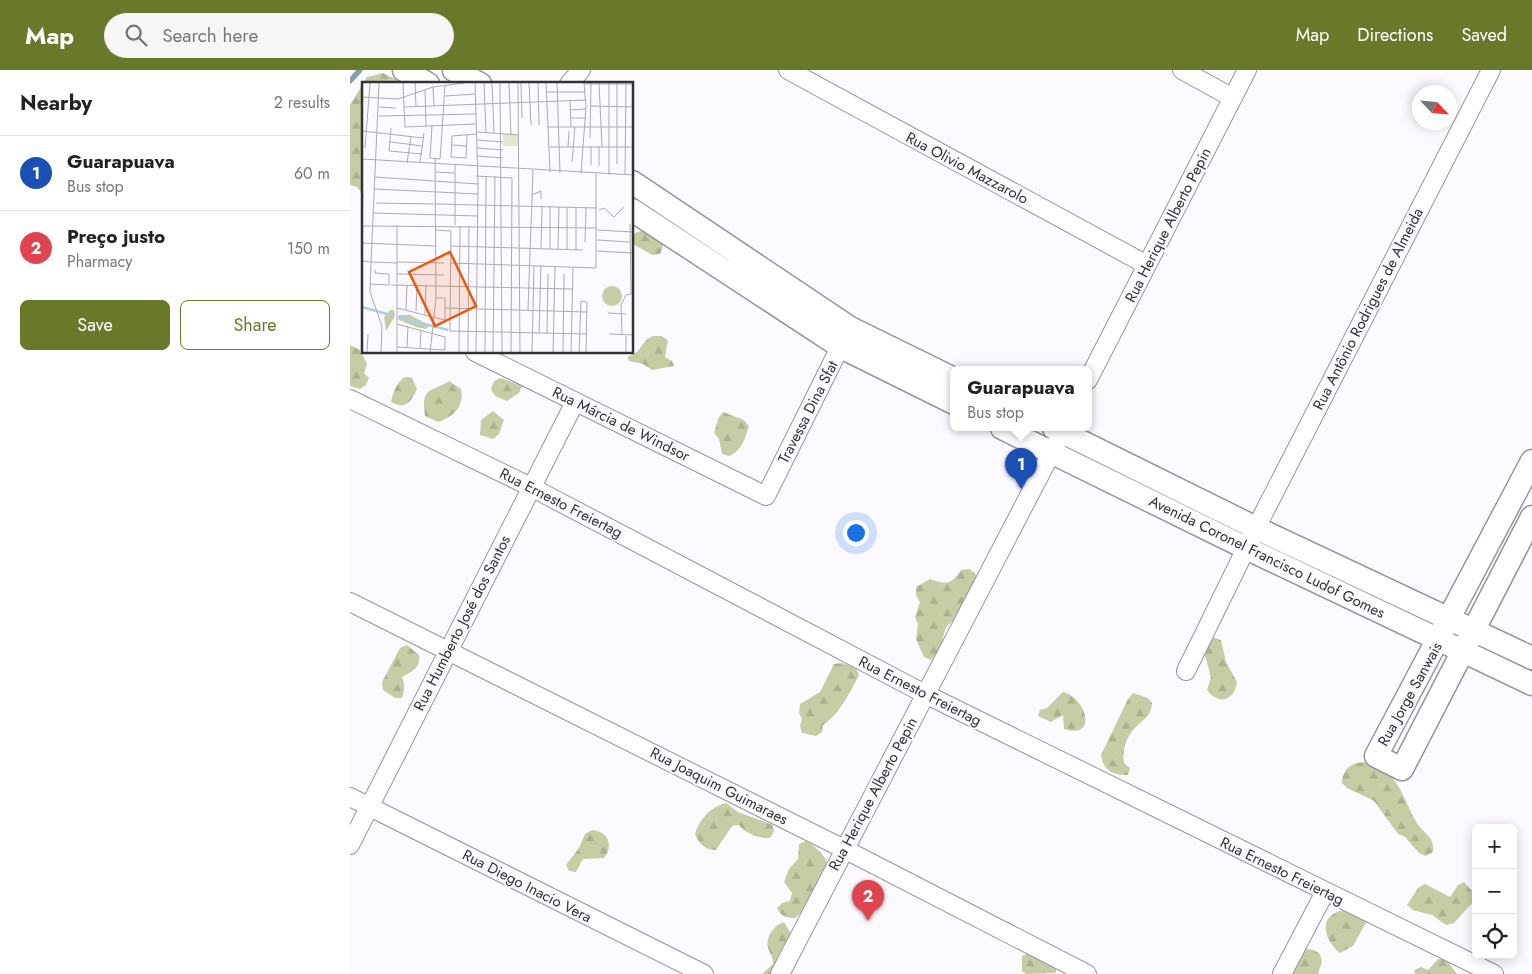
<!DOCTYPE html>
<html lang="en">
<head>
<meta charset="utf-8">
<style>
  body { margin:0; font-family:Jost,sans-serif; background:#f6f6f6; color:#222 }
  .controls { position:absolute; right:15px; bottom:15px; display:grid; overflow:hidden; border-radius:8px; box-shadow:0 2px 12px #0003 }
  .controls button { width:45px; height:45px; display:grid; place-items:center; padding:0; border:0; border-bottom:1px solid #e0e0e0; background:#fff; color:#222; font:25px sans-serif }
  .compass { position:absolute; left:1062px; top:15px; width:45px; height:45px; border-radius:50%; background:#fff; box-shadow:0 2px 12px #0003; rotate:116deg }
  .you { position:absolute; left:505px; top:462px; width:18px; height:18px; margin:-12px; border:4px solid #fff; border-radius:50%; background:#1a73e8; box-shadow:0 0 0 8px #1a73e833 }
  .badge { display:grid; place-items:center; width:32px; height:32px; border-radius:50%; background:#687a29; color:#fff; font-size:16px; font-weight:700 }
  .pin { position:absolute; translate:-50% -41px; filter:drop-shadow(0 1px 2px #0008) }
  .pin::after { content:''; position:absolute; top:26px; width:18px; height:15px; background:inherit; clip-path:polygon(0 0,100% 0,50% 100%) }
  .popup { position:absolute; left:600px; top:296px; width:142px; height:65px; box-sizing:border-box; display:grid; place-content:center; border-radius:8px; background:#fff; filter:drop-shadow(0 1px 4px #0005); font-size:16px; white-space:nowrap; color:#767676 }
  .popup b { font-size:19px; color:#222 }
  .popup::after { content:''; position:absolute; left:50%; top:100%; margin-left:-10px; border:10px solid transparent; border-top-color:#fff }
  .list { margin:0; padding:0; list-style:none }
  h2 { display:flex; justify-content:space-between; align-items:center; height:65px; margin:0; padding:0 20px; font-size:21px }
  h2 small { font-size:16px; font-weight:400; color:#767676 }
  .list li { display:grid; grid-template-columns:32px 1fr auto; gap:15px; align-items:center; box-sizing:border-box; height:75px; padding:0 20px; border-top:1px solid #e0e0e0 }
  .list b { display:block; font-size:19px; white-space:nowrap }
  .list p { margin:0; font-size:16px; white-space:nowrap; color:#767676 }
  .list em { font-size:16px; font-style:normal; color:#767676 }
  .actions { display:flex; gap:10px; padding:15px 20px }
  .actions a { flex:1; padding:11px 0; border:1px solid #687a29; border-radius:8px; text-align:center; font-size:18px; color:#687a29 }
  .actions .main { background:#687a29; color:#fff }
  .icon { flex:none; width:28px; height:28px; fill:none; stroke:currentColor; stroke-width:2; stroke-linecap:round; stroke-linejoin:round }
  .map { position:relative; flex:none; width:1182px; height:904px; overflow:hidden }
  header { display:flex; align-items:center; gap:30px; box-sizing:border-box; height:70px; padding:0 25px; background:#687a29; color:#fff }
  header strong { font-size:24px }
  nav { display:flex; gap:28px; margin-inline-start:auto; font-size:18px }
  .search { width:350px; height:45px; background:#f6f6f6; display:flex; align-items:center; gap:12px; box-sizing:border-box; padding:0 18px; border-radius:28px; color:#767676; font-size:19px }
  main { display:flex }
  aside { flex:1; background:#fff }
  .map>svg:first-child { display:block }
</style>
</head>
<body>
<header>
<strong>Map</strong>
<div class="search"><svg class="icon" aria-label="search" viewBox="0 0 24 24"><circle cx="10" cy="10" r="6"/><path d="M15 15l6 6"/></svg>Search here</div>
<nav><a>Map</a><a>Directions</a><a>Saved</a></nav>
</header>
<main>
<aside>
<h2>Nearby<small>2 results</small></h2>
<ul class="list">
<li><span class="badge" style="background:#1a4fb4">1</span><div><b>Guarapuava</b><p>Bus stop</p></div><em>60 m</em></li>
<li><span class="badge" style="background:#e0444e">2</span><div><b>Preço justo</b><p>Pharmacy</p></div><em>150 m</em></li>
</ul>
<div class="actions"><a class="main">Save</a><a>Share</a></div>
</aside>
<div class="map">
<svg width="1182" height="904" viewBox="0 0 1182 904">
  <defs>
    <pattern id="forest-firs" width="22" height="20" patternUnits="userSpaceOnUse" patternTransform="scale(1.25)"><rect width="22" height="20" fill="#c7cca5"/><path d="M5 1l3.5 6h-7zM16 11l3.5 6h-7z" fill="#abb08f"/></pattern>
  </defs>
  <rect width="100%" height="100%" fill="#fdfaff"/>
  <!-- forest -->
  <path fill="url(#forest-firs)" d="M33 3 55 14H14V126L7 117 0 115V35L17 7Z
    M291 161 311 170 313 177 310 184 302 185 283 174 282 164Z
    M304 266H311L318 270 315 287 322 291 324 296 302 300 293 294 279 291 277 287C294 282 290 270 304 266Z
    M0 275 10 280 17 294 14 303 19 308 16 315 10 319 0 316Z
    M55 307 62 308 67 319C61 332 56 340 41 332 43 322 47 312 55 307Z
    M151 308 172 316 169 323 157 331 145 326 141 319 144 311Z
    M99 311 111 319C115 336 103 347 88 352L75 346C71 316 80 323 99 311Z
    M143 341 154 350 149 364 143 369 130 365 131 350Z
    M373 342 394 350 399 356C395 368 392 381 379 386L372 384 369 369 364 363 368 349Z
    M619 499 625 503 628 510 612 543 596 557 590 579 581 590 574 587 566 569 568 554 565 547 570 532 566 525V517L580 509C596 515 601 515 611 500Z
    M861 566 871 570 876 592 887 612C884 632 868 635 857 620L861 607 853 578Z
    M57 575 69 585C71 598 62 601 52 607 55 615 55 619 52 628H45L33 620 32 612 50 578Z
    M492 593 506 598 509 605C500 623 489 644 473 655L472 662 466 666 452 663 450 656 452 649 449 643 450 634 470 622 484 594Z
    M713 622C737 628 748 670 714 659L713 645 701 652 688 646 690 640 697 638Z
    M783 623 798 628 802 633C801 648 793 649 784 659 776 667 772 682 774 693L780 698 778 705C763 706 753 700 751 685L778 629Z
    M1015 692C1051 702 1051 727 1067 753 1074 765 1085 766 1083 782L1076 786 1069 783 1055 767 1048 764 1024 731 997 718 992 713C993 698 1001 693 1015 692Z
    M376 733 388 742 423 755 424 762 420 768C409 769 395 763 389 755L382 756 366 780C355 780 349 774 345 764 349 749 361 737 376 733Z
    M242 760C258 761 264 776 254 788L233 789 226 802 219 801 216 795 229 778 235 764Z
    M456 771C463 775 475 784 477 793 480 808 457 840 445 848 436 848 431 846 427 838L432 833 440 831 442 823 434 812 439 799 448 789 449 774Z
    M1114 812 1124 823V831L1104 853 1096 855 1082 845 1063 840 1057 835 1068 818 1075 814 1100 827 1108 815Z
    M990 841H997L1018 849 1003 876 990 883C975 871 967 848 990 841Z
    M434 852 442 865 426 904H412L423 894C423 886 420 884 418 878 415 867 424 855 434 852Z
    M956 879 964 880 970 884 972 892 968 904H941L951 884Z
    M679 883 692 891 706 895V903L676 904 672 901V886Z
    M1095 888 1107 904H1065L1064 900 1071 897 1078 900 1088 889Z"/>
  <g fill="none" stroke-linecap="round" stroke-linejoin="round">
    <!-- stream -->
    <path stroke="#86a0b2" stroke-width="5.5" d="M0 11 10 0"/>
    <!-- minor casing -->
    <g stroke="#98939d" stroke-width="20">
      <path id="minor" d="M438 0 797 195
        M832 0 883 28
        M219 14 231 0
        M125 282 416 426 496 265
        M738 310 897 0
        M0 329 181 417 575 624 1144 904
        M0 532 494 779 737 904
        M836 601 906 458 1141 0
        M0 727 354 904
        M0 775 225 332
        M430 904 707 372
        M932 904 975 822"/>
    </g>
    <!-- tertiary casing -->
    <g stroke="#98939d" stroke-width="25">
      <path id="tertiary" d="M54 0 78 14
        M104 0 130 14
        M282 112 500 258 604 309
        M282 140 491 277 604 333
        M652 358 896 478 1182 614
        M704 358 906 458 1182 588
        M1182 391 1026 686 1052 699 1182 447"/>
    </g>
    <!-- minor -->
    <use href="#minor" stroke="#fff" stroke-width="18"/>
    <!-- tertiary -->
    <use href="#tertiary" stroke="#fff" stroke-width="22"/>
  </g>
  <g text-anchor="middle" stroke-width="4" stroke-linejoin="round" paint-order="stroke">
    <!-- street labels -->
    <g font-size="15" fill="#333135" stroke="#fdfaff">
      <text transform="translate(617 98) rotate(28)" y="5">Rua Olivio Mazzarolo</text>
      <text transform="translate(818 155) rotate(-63)" y="5">Rua Herique Alberto Pepin</text>
      <text transform="translate(1018 239) rotate(-63)" y="5">Rua Antônio Rodrigues de Almeida</text>
      <text transform="translate(458 342) rotate(-63)" y="5">Travessa Dina Sfat</text>
      <text transform="translate(271 354) rotate(26)" y="5">Rua Márcia de Windsor</text>
      <text transform="translate(211 433) rotate(27)" y="5">Rua Ernesto Freiertag</text>
      <text transform="translate(917 487) rotate(26)" y="5">Avenida Coronel Francisco Ludof Gomes</text>
      <text transform="translate(112 553) rotate(-63)" y="5">Rua Humberto José dos Santos</text>
      <text transform="translate(570 621) rotate(27)" y="5">Rua Ernesto Freiertag</text>
      <text transform="translate(1060 624) rotate(-61)" y="5">Rua Jorge Sanwais</text>
      <text transform="translate(369 716) rotate(27)" y="5">Rua Joaquim Guimaraes</text>
      <text transform="translate(523 724) rotate(-62)" y="5">Rua Herique Alberto Pepin</text>
      <text transform="translate(932 801) rotate(26)" y="5">Rua Ernesto Freiertag</text>
      <text transform="translate(177 816) rotate(27)" y="5">Rua Diego Inacio Vera</text>
    </g>
  </g>
  <!-- overview -->
  <g transform="translate(12 12)">
    <rect width="271" height="271" fill="#fdfaff"/>
    <path d="M240 214a10 10 0 1 1 20 0a10 10 0 1 1-20 0ZM28 228H32L33 234 24 249 22 235ZM37 233H48L67 243 65 247 54 245 37 238Z" fill="#c7cca5"/>
    <path d="M141 52 157 53V64H141Z" fill="#e3e7cb"/>
    <path fill="none" stroke="#a9d0e8" stroke-width="2.5" d="M0 225 32 234M36 235 86 248"/>
    <path fill="none" stroke="#acaaae" stroke-width="1" d="M17 1 9 180 35 181M41 1 43 45 114 42M53 1 54 25M113 1 116 102 114 271M122 1 124 50M130 1 132 51M138 1 140 271M147 1 149 52M156 1 158 271M159 1 160 36M167 1 169 43M176 1 177 43M184 1 188 90M195 1 198 91M237 1 240 65M247 1V93M222 2H272M71 5 72 24M63 8 64 44M185 10H223M83 14 113 12M0 15 36 17 71 5 102 1M208 18 209 45M228 24 272 25M17 25 34 26M42 25 224 18M208 28 224 27M17 34 114 32M208 36H224M70 44 68 76 78 77 83 4M186 45H272M29 46 27 69 60 72M0 49 61 56M115 50 157 53M105 53 104 76 89 75 90 54 115 52M228 56 229 1M115 58 141 60M28 60 61 64M89 63 105 64M187 65H272M206 65 207 49M237 65V84M3 66 8 1M115 66 141 68M114 74 141 76M0 77 272 93M58 80 62 51M210 80 213 45M45 81 49 54M255 82V1M93 83V143M229 83V65M73 90 93 91M219 92 224 24 222 1M263 93 264 1M114 94 150 96 149 271M13 95 116 102M13 107 116 112M170 113 179 109V117M14 121 72 122M74 122 235 126M237 128 242 126 252 135 262 125M0 131 1 112M11 131 116 134M268 142 269 212M35 143V180L82 181M0 144 235 146M73 148 89 149 88 249 225 252M235 148 272 150M235 158 268 160M223 160 224 126M0 161 74 164M89 164 221 168M179 166 180 125M188 167V125M196 167 197 125M205 168V125M214 168V125M235 169 272 171M0 179 9 180 8 210 20 244 19 271M89 181 234 186V92M35 192 82 193M8 202 27 203V192L13 191V188M29 203 210 207M35 226 83 238V216H74M83 226 225 230M44 228 45 203M166 228 171 88M54 229 55 203M246 231 264 232M63 232 64 203M177 251 179 183M185 251 186 192M247 252 272 253M260 253 259 223 264 213 269 212M264 254V271M35 265 83 268V255L35 242M45 266 46 244M58 267 59 248M5 271 6 252M35 271V180M68 271 74 216 73 76M97 271 98 144M106 271 107 144M123 271 124 94M131 271 133 94M170 271 172 183M191 271 193 184M201 271 202 192M209 271 211 185M217 271 219 219 225 220 224 271"/>
    <path fill="#e8590c" fill-opacity="0.15" stroke="#e8590c" stroke-width="2.5" d="M88 170 114 224 73 244 47 190Z"/>
    <rect width="271" height="271" fill="none" stroke="#333135" stroke-width="2.5"/>
  </g>
</svg>
<div class="controls">
<button>+</button>
<button>−</button>
<button><svg class="icon" aria-label="locate" viewBox="0 0 24 24"><circle cx="12" cy="12" r="6"/><path d="M12 2v4M12 18v4M2 12h4M18 12h4"/></svg></button>
</div>
<svg class="compass" viewBox="-18 -18 36 36"><path d="M0-13l5 13h-10z" fill="#e53935"/><path d="M0 13l5-13h-10z" fill="#767676"/></svg>
<div class="you"></div>
<div class="pin badge" style="left:671px;top:419px;background:#1a4fb4">1</div>
<div class="popup"><b>Guarapuava</b>Bus stop</div>
<div class="pin badge" style="left:518px;top:851px;background:#e0444e">2</div>
</div>
</main>
</body>
</html>
